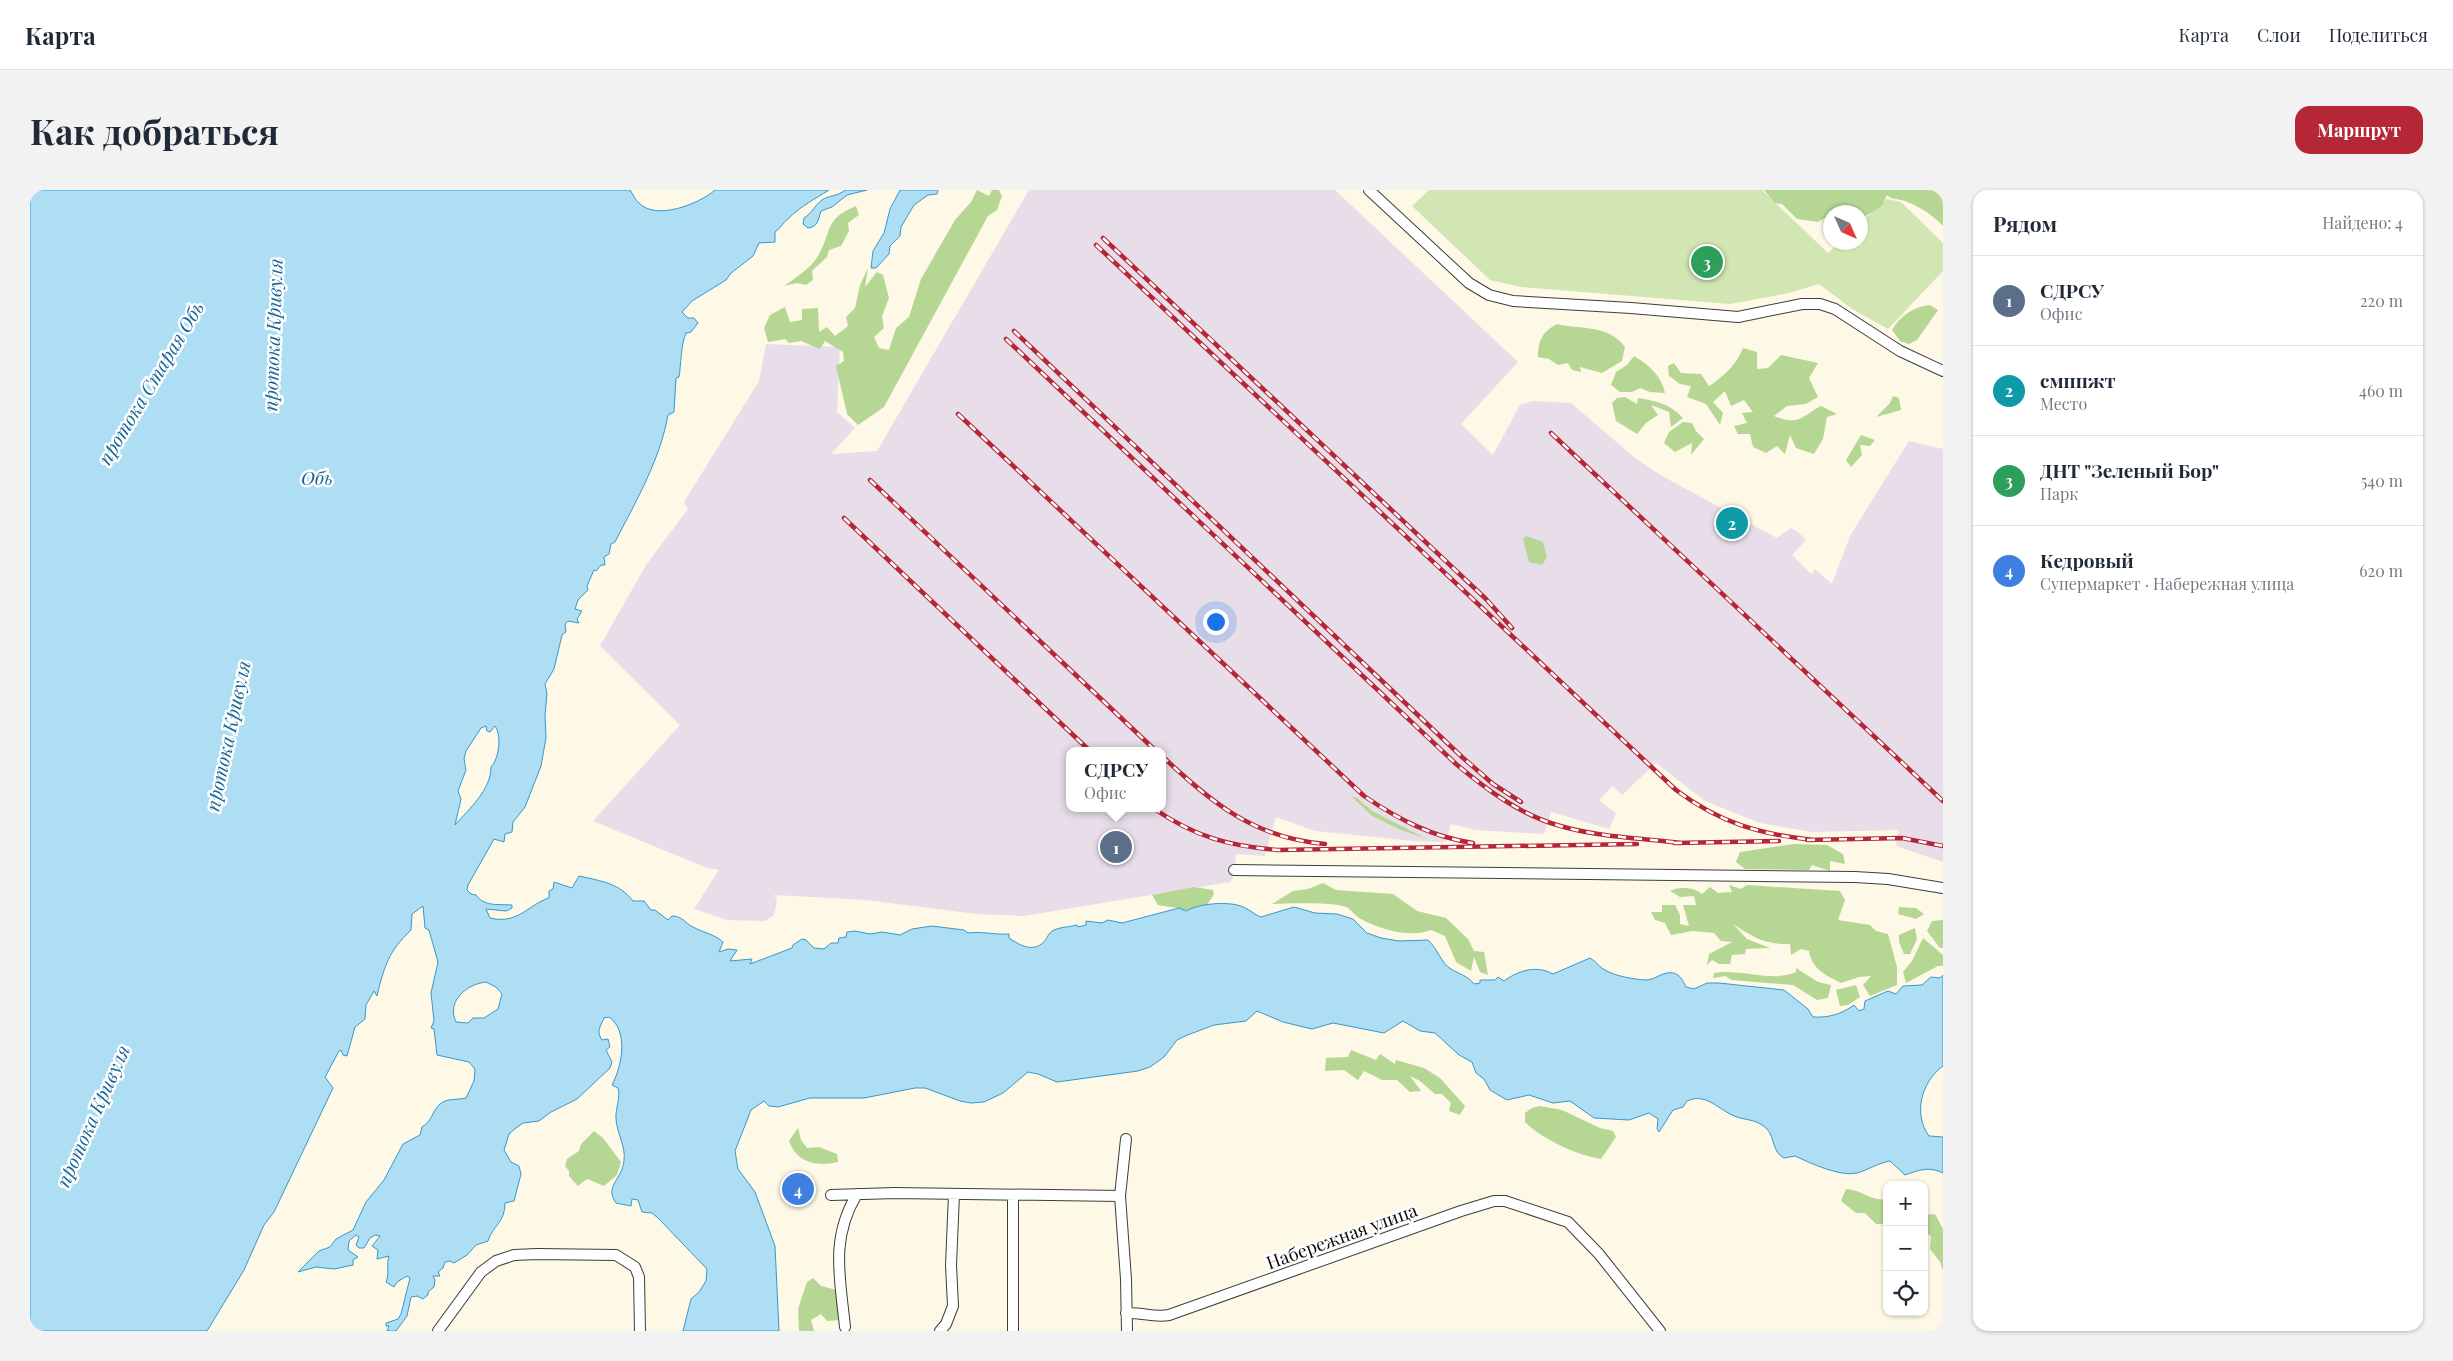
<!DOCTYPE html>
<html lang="ru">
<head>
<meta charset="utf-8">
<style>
  body { margin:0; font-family:"Playfair Display",serif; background:#f2f2f3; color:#1f2937 }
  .controls { position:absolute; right:15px; bottom:15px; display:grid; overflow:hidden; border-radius:10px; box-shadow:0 1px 4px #0004 }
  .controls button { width:45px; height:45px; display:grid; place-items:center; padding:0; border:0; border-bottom:1px solid #e0e1e3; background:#fff; color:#1f2937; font:25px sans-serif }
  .compass { position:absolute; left:1793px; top:15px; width:45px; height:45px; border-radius:50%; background:#fff; box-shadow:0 1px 4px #0004; rotate:135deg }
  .you { position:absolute; left:1185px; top:431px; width:18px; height:18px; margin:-12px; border:4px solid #fff; border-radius:50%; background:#1a73e8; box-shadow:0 0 0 8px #1a73e833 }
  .badge { display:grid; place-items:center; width:32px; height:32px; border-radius:50%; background:#b52737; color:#fff; font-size:16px; font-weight:700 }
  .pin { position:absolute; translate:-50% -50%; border:2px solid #fff; box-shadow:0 1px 5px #0006 }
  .popup { position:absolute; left:1036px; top:557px; width:100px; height:65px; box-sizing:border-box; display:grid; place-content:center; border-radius:10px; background:#fff; filter:drop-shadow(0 1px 4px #0005); font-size:16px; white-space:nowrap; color:#747a83 }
  .popup b { font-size:19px; color:#1f2937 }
  .popup::after { content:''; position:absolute; left:50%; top:100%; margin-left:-10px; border:10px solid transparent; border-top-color:#fff }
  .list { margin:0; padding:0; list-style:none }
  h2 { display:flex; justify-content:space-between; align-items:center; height:65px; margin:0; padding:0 20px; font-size:21px }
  h2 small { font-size:16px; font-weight:400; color:#747a83 }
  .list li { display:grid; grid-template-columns:32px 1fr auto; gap:15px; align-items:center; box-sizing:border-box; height:90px; padding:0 20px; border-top:1px solid #e0e1e3 }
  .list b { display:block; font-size:19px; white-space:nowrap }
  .list p { margin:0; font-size:16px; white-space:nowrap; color:#747a83 }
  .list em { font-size:16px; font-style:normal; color:#747a83 }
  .icon { flex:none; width:28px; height:28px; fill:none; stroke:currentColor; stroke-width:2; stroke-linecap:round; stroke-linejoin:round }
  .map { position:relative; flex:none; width:1913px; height:1141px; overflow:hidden; border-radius:15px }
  header { display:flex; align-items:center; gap:30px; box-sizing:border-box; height:70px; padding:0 25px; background:#fff; border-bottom:1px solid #e0e1e3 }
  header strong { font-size:24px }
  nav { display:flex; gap:28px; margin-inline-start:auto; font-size:18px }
  .intro { display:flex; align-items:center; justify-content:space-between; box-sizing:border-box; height:120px; padding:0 30px }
  h1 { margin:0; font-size:35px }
  .button { padding:12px 22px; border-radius:15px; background:#b52737; color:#fff; font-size:18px; font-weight:700 }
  main { display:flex; gap:30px; padding:0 30px }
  aside { flex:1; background:#fff; border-radius:15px; box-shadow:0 1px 4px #0004 }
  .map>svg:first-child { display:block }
</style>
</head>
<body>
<header>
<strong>Карта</strong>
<nav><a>Карта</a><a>Слои</a><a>Поделиться</a></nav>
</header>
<div class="intro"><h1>Как добраться</h1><a class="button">Маршрут</a></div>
<main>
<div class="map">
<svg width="1913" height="1141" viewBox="0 0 1913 1141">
  <rect width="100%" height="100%" fill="#fef8e7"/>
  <!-- industrial -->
  <path fill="#e7dee9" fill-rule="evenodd" d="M999 0H1305L1488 172 1431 234 1463 265 1490 215 1502 211 1541 213 1605 268 1632 286 1747 348 1761 338 1769 343 1776 350 1762 365 1781 384 1785 379 1802 394 1820 346 1879 251 1913 259V672L1866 656 1868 640 1782 642 1730 633 1675 611 1626 573 1592 605 1583 596 1569 610 1586 623 1579 639 1521 622 1514 644 1445 640 1421 634 1416 652 1384 651 1285 641 1246 627 1235 666 1206 664 1204 686 1200 692 994 726 947 724 836 710 744 705 747 710 744 725 735 731 697 730 664 719 689 680 677 678 563 631 650 535 570 456 616 375 658 319 654 312 729 191 736 154 810 157 807 222 825 238 801 264 847 261ZM1040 561H1132V618H1040Z"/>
  <!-- green -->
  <path fill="#d1e6b3" d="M1399 0H1732L1798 63 1809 53 1830 52 1831 32 1857 9 1871 12 1913 53V81L1858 139 1822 119 1789 94 1759 103 1700 114 1491 97 1460 90 1382 16Z"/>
  <!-- forest -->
  <path fill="#b6d793" d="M947 0 959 6 962 0H969L972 6 967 20 958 26 854 217 828 235 817 224 806 176 814 171 813 162 795 151 790 159 771 151 759 153 755 149 738 152 734 138 740 125 755 117 760 132 772 130V119L788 118 789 142 797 137 805 146 818 136 816 127 825 118 830 95 838 78 835 97 847 82 853 85 859 108 852 126 854 138 844 147 849 158 859 160 866 138 879 127 891 89 925 30 941 12Z
    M1734 0H1913V36C1902 24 1890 17 1875 11 1867 8 1863 11 1857 5L1852 16 1831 29 1830 22H1800V25L1788 32 1767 29 1752 14 1745 13Z
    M826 16 829 25 818 33 819 41 811 56 799 60 797 67 782 81 783 90 776 95 767 93 754 96C765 88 781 78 788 66 803 40 793 30 826 16Z
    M1900 115 1908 120 1887 150 1879 154 1870 151 1862 140C1870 126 1883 117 1900 115Z
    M1527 134C1552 140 1578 134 1595 157L1592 171 1572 183 1550 177 1551 182 1542 180 1538 173 1528 175 1519 169 1508 167C1508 151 1512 142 1527 134Z
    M1713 158 1727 162V179L1738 178 1751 165 1788 173 1779 188 1788 207 1776 214 1757 216 1744 226C1770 236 1770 227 1791 216L1807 224 1797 227 1793 249 1784 264 1766 258 1760 245 1755 264 1747 256 1736 263 1723 257 1720 244H1708L1704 236 1717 233 1712 223 1723 222 1714 210 1701 216 1695 201 1683 212 1693 223 1690 235 1676 214 1657 207 1661 196 1650 194 1639 186 1638 176 1644 173 1651 183 1671 184 1679 196C1693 187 1707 174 1713 158Z
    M1604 166C1619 175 1631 185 1635 203L1620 202 1610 198 1602 202H1590L1581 195 1586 182 1597 175Z
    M1863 206 1869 208 1871 220 1846 227 1860 213Z
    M1595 207 1607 214 1608 208C1627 211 1640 214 1653 228L1641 237 1639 222 1621 215 1628 225 1616 233 1607 244 1586 231 1582 213 1587 208Z
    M1653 232 1662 233 1666 241 1674 249 1661 265 1662 253 1645 262 1634 253 1639 242Z
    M1831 245 1845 250 1840 256 1830 255 1832 265 1821 277 1816 270Z
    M1496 346 1513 352 1517 367 1512 375 1499 372 1493 349Z
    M1321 606 1327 608 1342 621 1397 649 1371 640 1342 626Z
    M1764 654 1797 655 1813 664 1815 674 1800 671V681L1782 675 1779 680 1715 679 1706 672 1710 662Z
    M1293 693 1306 700 1363 704 1387 721 1416 728 1438 749 1444 761 1454 762 1458 785 1450 782 1444 767 1441 781 1426 772 1415 746 1401 740C1380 748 1351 740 1331 729 1325 726 1321 719 1316 717 1306 712 1255 713 1242 714L1263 701 1278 699Z
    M1699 695 1711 699 1717 695 1810 701 1815 710 1808 730 1840 735 1846 741 1858 744 1867 777V795L1840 806 1833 795 1841 786 1829 787 1811 793C1795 785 1782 779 1779 761L1771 759 1761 765 1760 754C1735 755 1723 747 1703 734L1717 749 1740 758 1716 759 1715 764 1702 765 1700 774H1689L1682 770 1677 775 1679 764 1702 752 1691 751 1684 743 1663 741 1641 745 1635 733 1625 730 1621 722H1632V715H1645L1650 725V734L1659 736 1653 715H1666L1664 706 1650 707 1640 701C1648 696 1665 697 1672 704L1680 697 1688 703 1702 702Z
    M1164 697 1183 700 1184 704 1177 715 1156 721C1147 717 1138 717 1128 715L1122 705Z
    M1869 717 1886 718 1894 724 1886 729 1868 724Z
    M1913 730V758H1910L1897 741 1902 731Z
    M1885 738 1887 749 1880 764H1874L1869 752V745Z
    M1893 748 1913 765V776H1908L1876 793 1873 782 1882 771Z
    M1766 778 1788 792 1801 795 1798 808 1787 810 1763 795 1702 790 1695 786 1683 788 1684 783C1711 778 1741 793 1766 782Z
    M1826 795 1830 807 1818 815 1810 816 1806 800Z
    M1321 860 1346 870 1350 864 1365 874 1366 870 1394 878 1410 888 1435 916 1430 925 1419 921 1421 913 1412 904H1405L1390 891 1380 886 1391 901 1380 902 1367 890H1352L1334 881 1328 890 1314 880 1295 881 1296 868 1318 867Z
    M1510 916 1532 920 1570 938 1583 941 1586 947 1571 969C1546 965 1512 949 1495 932V923L1502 918Z
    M768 938 771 950 777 958 789 957 807 964 808 972C787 977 767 973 759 951Z
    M564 941 573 948 591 972 587 985 574 996 557 989 548 996 539 986V981L535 976 537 969 549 961 551 954Z
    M1816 999C1831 999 1841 1012 1857 1009V1034H1846L1835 1023H1826L1811 1011Z
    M1905 1024 1913 1039V1081L1910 1072 1900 1059 1901 1046 1894 1042V1025Z
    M783 1088 791 1096 807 1100 810 1130 797 1131 791 1124 781 1130 784 1141H769L768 1119 777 1092Z"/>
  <!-- water -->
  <path fill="#aedef4" stroke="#3798c9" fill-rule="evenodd" d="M0 0H600C603 4 605 10 609 13 626 31 669 14 685 0H799C785 9 771 16 759 28 753 32 751 38 745 42V52L729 53 723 66 701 83 696 90 662 111 652 122 658 128H664L668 133 661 142 656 143C651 154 651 175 649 187L646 188 644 222 638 225C630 270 606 311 585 352L581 354 579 364 574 367 575 375H571L566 381 564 380 557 396 558 400 548 410 545 419 552 421 547 429 549 433 538 431 535 434 536 442 532 445 524 479 515 494 517 504 515 525 516 548 511 576 495 617 483 632 482 642 475 644 474 652 464 649 438 695 437 700 441 704 446 705C454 717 469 714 482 715V718L476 721 456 719 460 728C488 735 499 714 519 708V701L523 699 524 692 542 698 549 686C571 691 589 693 603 711H614L621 720H625L638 730 642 726C652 726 655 733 663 737 674 743 684 744 693 752L689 762 698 759 707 760 700 771 722 769 720 774 762 758 763 755 772 749 776 750 784 758 794 759 801 753H808L809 748 816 747 817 742 825 741 840 744 852 742 870 745 882 739 902 736 934 740 938 743C952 741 964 745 979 744V748C990 755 1002 763 1014 752 1018 747 1018 743 1024 740 1030 737 1040 737 1047 735L1048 737 1056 735V731L1072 733 1078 730 1092 733 1149 718 1156 721C1170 713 1204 710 1217 719 1223 722 1225 725 1231 727L1264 717 1285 723 1307 724 1323 729 1337 743 1351 748 1369 751 1398 750C1407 758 1411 773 1421 779 1429 784 1438 786 1444 794L1450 793V790H1465L1468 787 1474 791C1489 780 1507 775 1523 784L1560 768C1567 772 1569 777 1575 780 1584 786 1607 790 1617 790 1627 789 1633 781 1643 783 1650 784 1653 791 1656 797L1664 799 1677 793H1689L1754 800 1778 819 1783 827C1798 828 1812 824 1824 815L1829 821 1834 819 1835 811 1858 801 1866 804 1873 796 1892 795 1901 787 1910 788 1913 785V876C1891 892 1883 924 1899 946L1913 947V983C1899 976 1889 980 1875 985L1860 971C1848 973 1838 980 1827 983 1810 987 1780 973 1765 966L1754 968C1742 962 1745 948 1737 939 1726 928 1714 931 1702 925 1686 917 1675 903 1657 911L1653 917 1643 920 1629 942 1627 939 1628 929 1619 923 1599 930 1564 928 1540 911 1523 913 1499 905 1477 910 1460 900 1454 889 1446 883 1442 872 1429 865 1405 843 1390 841 1373 831 1354 843 1303 833 1282 839 1253 832 1227 821 1216 831 1184 835 1155 846 1147 850 1134 867 1120 877 1108 881 1027 892 1008 884 998 882 973 903 954 912 941 913 930 911 895 898H885L834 908H780L748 917 739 916 734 911 721 920 705 961 708 979 725 1002 745 1056 749 1141H653L661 1109 669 1102 676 1091 677 1079 628 1028 622 1023 612 1022 608 1010 602 1009 601 1016 586 1013C574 996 592 990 594 971 596 956 587 944 586 929 585 919 591 908 588 898L582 895C592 876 599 841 579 827L574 828C570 838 566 841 572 850L578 849 580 857 576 860 582 872 580 878 547 909 521 922 509 931 493 933 486 938 479 944 474 960 481 972 489 976 491 984 484 1011 475 1013C475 1033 463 1035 458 1051L446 1055 437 1065 424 1073 420 1071 415 1072 413 1078 408 1082 410 1086H403L405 1090 404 1097 398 1102V1105L393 1109 387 1106 381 1107 377 1126 366 1141H357L359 1136H356V1133L368 1129 371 1124 380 1088 377 1086 367 1092 364 1097 356 1092C360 1083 356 1075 359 1066L347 1069 348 1060 342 1056 350 1046 345 1045 340 1048 334 1058H329L326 1055 329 1047 326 1045 319 1051 318 1060 328 1067 323 1070V1075L304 1079 286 1077 268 1082 289 1061 300 1057 306 1049 323 1040 336 1012 354 990 373 954 390 945 392 937C402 931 402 922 409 915 415 908 428 910 436 908L444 891 445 879 439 872 407 865 404 839 401 838 404 831 401 803 408 772 399 740 395 738 393 716 382 724 381 740C359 761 354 776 347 806L344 801 336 815 335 829 325 837 317 866 313 865 311 860 309 861 295 887 303 898 244 1022 234 1035 214 1080 177 1141H0ZM456 536 457 541 460 542 465 536C472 545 469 569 461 577 461 600 439 619 425 635L431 609 428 601 436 580 434 569 436 561 451 538ZM456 792 466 797 472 804 468 819 454 828H443L438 833 426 832C416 811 437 794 456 792Z
    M815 0H837L817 5 802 17 791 21C788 30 788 37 778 38L773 34 774 28C783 22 785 15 792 10 799 5 807 7 815 0Z
    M870 0H908L907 4 898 5 884 15 871 37 870 46 860 56 859 64 846 78H841L843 61 854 43 860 19Z"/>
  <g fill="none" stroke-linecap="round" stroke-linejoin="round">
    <!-- minor casing -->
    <g stroke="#3d3d3d" stroke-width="12">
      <path id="minor" d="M1339 0 1439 93 1459 105 1483 111 1601 118 1708 127 1772 114H1790L1805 119 1870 161 1913 181
        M1204 680 1825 687 1858 689 1913 698
        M1096 949 1090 1006 1096 1089 1097 1141
        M801 1005 865 1003 1090 1006
        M1096 1123C1111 1122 1124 1128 1139 1125L1431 1021 1464 1011H1475L1538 1032 1569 1064 1630 1141
        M815 1137C810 1087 800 1049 827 1004
        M408 1141 451 1082 466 1071 484 1065 507 1064 586 1065 605 1077 609 1087 610 1141
        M910 1141 916 1134 923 1116 921 1075 924 1004
        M983 1141V1006"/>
    </g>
    <!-- minor -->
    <use href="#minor" stroke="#fff" stroke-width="10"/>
    <!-- rail casing -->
    <g stroke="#b52737" stroke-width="4.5">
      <path id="rail" d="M1073 48 1456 409 1482 438
        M1066 55 1646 600C1690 633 1729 644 1783 650
        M984 141 1432 567 1463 594 1491 612
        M976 149 1426 574C1456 599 1489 624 1527 635 1566 647 1610 648 1651 653
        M928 224 1334 606C1368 629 1402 647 1443 653
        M1521 243 1913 611
        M840 290 1126 561
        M814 328 1060 561
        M1132 566C1182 613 1224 648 1295 654
        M1123 618C1165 647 1199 656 1248 660L1607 654
        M1777 650 1872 648 1913 656
        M1644 653 1749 651"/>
    </g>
    <!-- rail -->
    <use href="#rail" stroke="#fff" stroke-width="2.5" stroke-dasharray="8" stroke-linecap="butt"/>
  </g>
  <g text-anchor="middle" stroke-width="5" stroke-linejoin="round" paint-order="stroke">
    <!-- street labels -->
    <g font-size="18" fill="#0a0a0a" stroke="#fff">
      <text transform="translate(1312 1047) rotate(-20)" y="6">Набережная улица</text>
    </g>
    <!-- water labels -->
    <g font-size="19" font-style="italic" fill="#186796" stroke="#fff">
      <text transform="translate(243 145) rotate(-88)" y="7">протока Кривуля</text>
      <text transform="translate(121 193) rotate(-59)" y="7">протока Старая Обь</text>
      <text x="287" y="295">Обь</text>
      <text transform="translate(198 546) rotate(-78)" y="7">протока Кривуля</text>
      <text transform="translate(63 926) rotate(-66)" y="7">протока Кривуля</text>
    </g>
  </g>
</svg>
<div class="controls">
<button>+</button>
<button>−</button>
<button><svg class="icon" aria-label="locate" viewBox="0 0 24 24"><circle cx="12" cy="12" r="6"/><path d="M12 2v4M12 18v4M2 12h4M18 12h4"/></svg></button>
</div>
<svg class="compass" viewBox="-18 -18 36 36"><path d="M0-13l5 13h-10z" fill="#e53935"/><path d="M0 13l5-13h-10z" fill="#747a83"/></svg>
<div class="you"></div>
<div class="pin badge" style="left:1086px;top:657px;background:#5c6f8a">1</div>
<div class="popup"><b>СДРСУ</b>Офис</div>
<div class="pin badge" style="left:1702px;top:333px;background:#0f9aa8">2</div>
<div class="pin badge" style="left:1677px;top:72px;background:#2e9e5b">3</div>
<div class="pin badge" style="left:768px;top:999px;background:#3f7fe0">4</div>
</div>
<aside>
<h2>Рядом<small>Найдено: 4</small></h2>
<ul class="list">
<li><span class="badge" style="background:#5c6f8a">1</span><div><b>СДРСУ</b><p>Офис</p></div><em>220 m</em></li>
<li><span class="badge" style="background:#0f9aa8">2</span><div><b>смппжт</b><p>Место</p></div><em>460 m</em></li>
<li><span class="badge" style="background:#2e9e5b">3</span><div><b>ДНТ &quot;Зеленый Бор&quot;</b><p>Парк</p></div><em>540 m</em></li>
<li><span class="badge" style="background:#3f7fe0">4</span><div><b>Кедровый</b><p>Супермаркет · Набережная улица</p></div><em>620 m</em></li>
</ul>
</aside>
</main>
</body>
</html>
